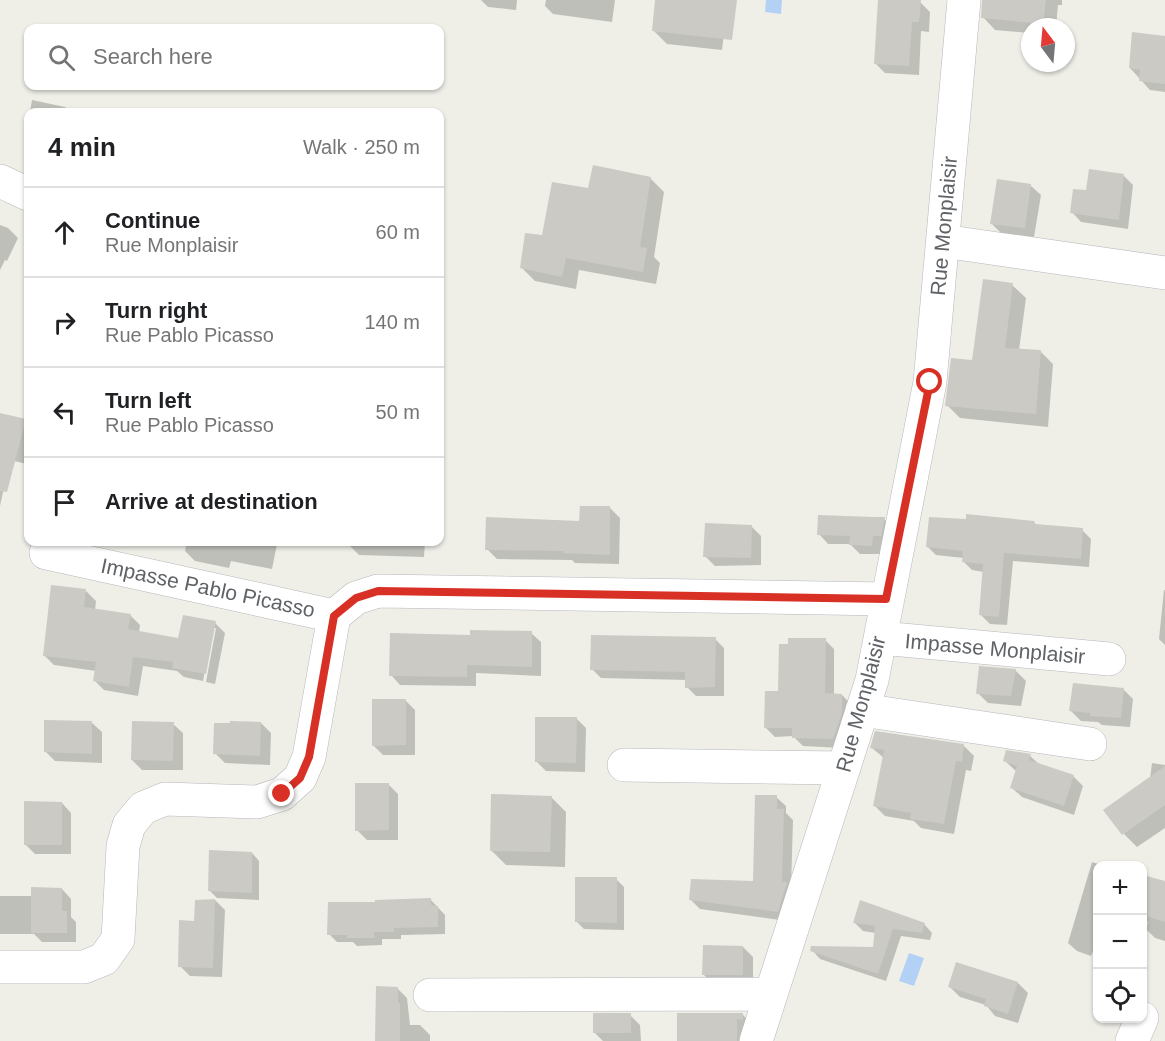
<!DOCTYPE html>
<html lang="en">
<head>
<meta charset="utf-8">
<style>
  body { margin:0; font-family:Helvetica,sans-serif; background:#f6f6f6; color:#202124 }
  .controls { position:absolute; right:18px; bottom:18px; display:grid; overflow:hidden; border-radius:12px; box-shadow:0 2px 4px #0004 }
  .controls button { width:54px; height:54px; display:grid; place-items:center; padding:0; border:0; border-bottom:2px solid #e0e0e0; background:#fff; color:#202124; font:30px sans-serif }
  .compass { position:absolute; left:1021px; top:18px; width:54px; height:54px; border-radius:50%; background:#fff; box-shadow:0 2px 4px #0004; rotate:344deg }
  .stop { position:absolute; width:18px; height:18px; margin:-14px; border:4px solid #d93025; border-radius:50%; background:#fff }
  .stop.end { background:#d93025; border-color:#fff; box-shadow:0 2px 6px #0008 }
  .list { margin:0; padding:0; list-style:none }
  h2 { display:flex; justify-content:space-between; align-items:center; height:78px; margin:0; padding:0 24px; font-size:26px }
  h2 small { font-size:20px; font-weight:400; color:#757577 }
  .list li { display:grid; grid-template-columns:39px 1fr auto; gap:18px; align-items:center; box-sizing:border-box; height:90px; padding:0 24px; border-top:2px solid #e0e0e0 }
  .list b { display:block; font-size:22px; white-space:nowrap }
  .list p { margin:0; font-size:20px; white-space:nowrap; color:#757577 }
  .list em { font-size:20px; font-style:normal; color:#757577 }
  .icon { flex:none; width:33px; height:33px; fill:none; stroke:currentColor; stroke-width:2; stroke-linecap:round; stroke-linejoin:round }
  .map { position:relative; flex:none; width:1165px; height:1041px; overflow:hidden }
  .search { position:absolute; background:#fff; box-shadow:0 2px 4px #0004; left:24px; top:24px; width:420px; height:66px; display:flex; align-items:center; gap:15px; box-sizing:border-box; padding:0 21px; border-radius:12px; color:#757577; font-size:22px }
  .panel { position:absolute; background:#fff; box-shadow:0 2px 4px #0004; left:24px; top:108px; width:420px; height:438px; border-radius:12px }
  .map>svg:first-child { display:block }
</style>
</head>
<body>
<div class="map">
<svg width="1165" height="1041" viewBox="0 0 1165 1041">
  <rect width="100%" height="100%" fill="#efefe8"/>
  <!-- water -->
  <path fill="#b3d1f5" d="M766 0H782L781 14 765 12Z
    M909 953 924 958 914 986 899 981Z"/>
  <!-- shadow -->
  <path fill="#0003" d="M481 0H517L516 10 488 7Z
    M546 0H615L612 22 553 14 545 6Z
    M657 0H728L722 50 667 44 653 30Z
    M879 0 920 2 930 12 929 32 921 31 919 75 885 73 875 63Z
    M984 0H1062V5H1058L1056 27H1030V33L995 30 983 17Z
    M1165 37V92L1150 90 1130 68Z
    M32 100 65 107 70 112H30Z
    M1124 176 1133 185 1128 229 1081 222 1072 212 1087 192Z
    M650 178 664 192 654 257 660 263 656 284 579 270 576 289 535 281 521 267 543 237 590 190Z
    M1031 186 1041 195 1034 237 1001 233 991 223Z
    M0 225 8 228 18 238 7 261 5 260 0 270Z
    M1012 285 1026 298 1019 350 1040 351 1053 364 1048 427 960 418 947 405 973 362Z
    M0 414 25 420 28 424V457L27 464 10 460 0 506Z
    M610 508 620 518 619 564 575 563 572 560 497 559 487 549 581 522Z
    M884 519 893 528 890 545 881 544V554H860L850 544H828L819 534Z
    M1034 522 1037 526 1082 530 1091 539 1089 567 1013 561 1007 625 990 624 981 615 984 572 972 570 963 561 964 558 936 555 927 546Z
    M751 526 761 536V565L715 566 705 556Z
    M187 542H275L277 544 272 569 231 561 229 568 195 561 185 551Z
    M349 542H425L424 557 359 555 349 545Z
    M1164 590H1165V645L1159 639Z
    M86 591 96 601 95 610 130 615 140 625 139 632 179 639 215 623 225 633 215 684 206 682 216 628H213L203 681 184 677 177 671 143 666 138 696 104 690 94 680 96 671 54 665 44 655Z
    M531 633 541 642V676L476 673V686L400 685 391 675 471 636Z
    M715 639 724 648V696H696L687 687V680L601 678 592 669Z
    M825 640 834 649V695H842L851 704 842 748 803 746 793 736 775 737 766 728 780 693Z
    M980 667 1016 671 1026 681 1021 706 988 703 978 693Z
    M1123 689 1133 699 1130 727 1102 725 1098 722 1081 721 1071 711Z
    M405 700 415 710V755H383L373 745Z
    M577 719 586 728 585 772 546 771 536 761Z
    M91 722 102 732V763L55 761 45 751Z
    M261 723 271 733 270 765 225 763 215 753Z
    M173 724 183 733V770H142L132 760Z
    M964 746 974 756 971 771 966 770 954 834 921 828 914 821 885 816 875 806 884 758 872 748Z
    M1030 756 1040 765 1073 776 1083 786 1074 815 1022 797 1012 788 1017 772 1005 761Z
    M1152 763 1165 765V828L1137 847 1124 834 1150 779Z
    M388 784 398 794V840H367L357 830Z
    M551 797 566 812 565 867 506 865 491 850Z
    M776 797 786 806V813L793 820 791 888 787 921 700 909 690 899 754 883Z
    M62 803 71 813V854H35L25 844Z
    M252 853 259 861V900L217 898 209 890Z
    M1092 862 1104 866H1098V938L1091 956 1077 951 1068 943Z
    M1142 876 1159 881 1165 887V941L1155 938 1146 929 1148 922 1142 921Z
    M616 879 624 887V930L584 929 576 921Z
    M62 889 71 899V917L76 922V942H42L34 934H0V896H32Z
    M215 900 225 910 222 977 190 976 180 966 196 922Z
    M431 900 445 915V934L401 935V939H382V945L357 946 353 942H337L329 934 376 904Z
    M854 922 924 924 932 933 930 940 901 936 886 981 820 959 812 950 875 949 876 933 863 931Z
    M743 947 753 957V985H714L704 975Z
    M1018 983 1028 993 1018 1023 995 1016 986 1005 960 997 950 987Z
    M397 988 407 998 410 1025H420L430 1035V1041H377Z
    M742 1014 752 1024 746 1041H678Z
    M630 1015 640 1025 641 1041H603L594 1032Z"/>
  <!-- building -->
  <path fill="#cbcac4" d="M655 0H737L732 40 652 31Z
    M878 0H921L919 22H912L909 66 874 64Z
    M982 0H1046L1043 24 981 18Z
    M1132 32 1165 36V84L1139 81 1140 70 1129 68Z
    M593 165 651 177 640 247 647 248 643 272 566 258 562 277 520 268 525 233 542 235 552 182 588 188Z
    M1089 169 1124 174 1119 220 1070 213 1073 189 1086 190Z
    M997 179 1031 184 1025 228 990 224Z
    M983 279 1013 283 1005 348 1041 350 1036 414 945 406 951 358 972 360Z
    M0 413 26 419 7 492 0 491Z
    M580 506H610V555L563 553V551L485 550 486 517 579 521Z
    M966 514 1034 521 1035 524 1083 528 1081 559 1004 553 999 617 979 615 983 564 962 562 963 551 926 547 929 517 966 519Z
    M818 515 873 517H885L881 536H873L872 546 849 545 850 536 817 535Z
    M705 523 752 525 751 558 703 557Z
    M51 585 86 589 84 607 131 614 128 629 178 638 183 615 216 621 206 674 172 668 173 662 133 657 129 687 93 681 96 662 43 656Z
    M470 630 532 631V667L467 665V677L389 676 390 633 470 635Z
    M591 635 716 637 715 687 685 688V672L590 670Z
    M788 638H826L825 693 842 694V713L833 739 792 738V728H764L765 691H778L779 644H788Z
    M979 666 1016 669 1011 696 976 694Z
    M1073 683 1124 688 1121 718 1090 716V713L1069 711Z
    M372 699H406V745L372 746Z
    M535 717H577L576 763 535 762Z
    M44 720 92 721V754L44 752Z
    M132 721 174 722 173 761 131 760Z
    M230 721 261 722 260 756 213 754 214 723H230Z
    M875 731 964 744 962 762 956 761 944 824 910 819 911 813 873 806 884 750 870 748Z
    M1006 750 1031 754 1029 760 1074 775 1064 806 1010 788 1017 766 1003 761Z
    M1165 766V805L1122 835 1103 810Z
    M355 783H389V830L355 831Z
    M491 794 552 796 550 852 490 851Z
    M755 795H777V809H784L782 882H787L778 912 689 900 691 879 753 881Z
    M24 801 62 802V845H24Z
    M209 850 252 852V893L208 891Z
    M1143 875 1165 881V922L1143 915Z
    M575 877H617V923L575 922Z
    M31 887 62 888V911H67V933H31Z
    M431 898V905L438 906V927L394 928V932H374L375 938H347V935H327L328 902H375V900Z
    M215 899 213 968 178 967 179 920 194 921 195 900Z
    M860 900 925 923 922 933 893 929 878 974 810 951 811 946 873 947 875 926 853 923Z
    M703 945 743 946V975H702Z
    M956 962 1018 982 1008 1014 984 1006 986 999 948 987Z
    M376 986 398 987V1003H400V1041H375Z
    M593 1013H631V1033H593Z
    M677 1013H743V1020L737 1019V1041H677Z"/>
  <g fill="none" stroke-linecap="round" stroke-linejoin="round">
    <!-- minor casing -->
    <g stroke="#b5b7bb" stroke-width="34">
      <path id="minor" d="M0 181 28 194
        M943 241 1165 273
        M46 553 334 616
        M881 638 1109 659
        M862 710 1090 744
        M624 765 844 768
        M0 967H84L104 959 118 939 123 846 129 825 143 808 165 799 257 802 282 794 300 778 309 757 334 616 356 598 378 591 886 599
        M430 995 771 994
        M756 1041 872 680 930 382 964 0
        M1132 1041 1142 1018"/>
    </g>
    <!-- minor -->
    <use href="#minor" stroke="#fff" stroke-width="33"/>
  </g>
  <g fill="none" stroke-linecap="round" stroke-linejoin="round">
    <!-- route -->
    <path stroke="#d93025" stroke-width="8" d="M282 794 300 778 309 757 334 616 356 598 378 591 886 599 930 382"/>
  </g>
  <g text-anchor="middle" stroke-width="6" stroke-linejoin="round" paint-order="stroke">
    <!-- street labels -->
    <g font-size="21" fill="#5f6266" stroke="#fff">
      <text transform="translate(944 226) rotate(-85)" y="7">Rue Monplaisir</text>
      <text transform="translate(208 588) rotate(12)" y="7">Impasse Pablo Picasso</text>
      <text transform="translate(995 649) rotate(5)" y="7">Impasse Monplaisir</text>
      <text transform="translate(861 704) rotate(-75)" y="7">Rue Monplaisir</text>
    </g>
  </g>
</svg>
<div class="controls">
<button>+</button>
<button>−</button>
<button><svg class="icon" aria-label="locate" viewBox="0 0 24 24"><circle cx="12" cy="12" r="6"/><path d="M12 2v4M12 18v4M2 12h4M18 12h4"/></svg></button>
</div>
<svg class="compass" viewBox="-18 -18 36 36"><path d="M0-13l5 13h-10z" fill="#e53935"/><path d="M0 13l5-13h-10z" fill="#757577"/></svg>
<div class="stop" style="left:930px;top:382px"></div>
<div class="stop end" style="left:282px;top:794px"></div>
<div class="search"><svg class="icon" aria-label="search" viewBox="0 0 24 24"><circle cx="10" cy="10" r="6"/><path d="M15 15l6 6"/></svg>Search here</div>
<section class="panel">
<h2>4 min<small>Walk · 250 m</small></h2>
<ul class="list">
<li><svg class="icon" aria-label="ahead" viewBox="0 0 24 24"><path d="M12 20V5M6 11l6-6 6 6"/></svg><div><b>Continue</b><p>Rue Monplaisir</p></div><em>60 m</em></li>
<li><svg class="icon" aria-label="right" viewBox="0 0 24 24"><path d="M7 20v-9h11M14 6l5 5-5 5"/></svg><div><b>Turn right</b><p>Rue Pablo Picasso</p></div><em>140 m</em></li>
<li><svg class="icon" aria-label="left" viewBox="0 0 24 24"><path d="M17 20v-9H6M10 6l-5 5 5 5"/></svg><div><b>Turn left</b><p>Rue Pablo Picasso</p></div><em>50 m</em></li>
<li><svg class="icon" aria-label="arrive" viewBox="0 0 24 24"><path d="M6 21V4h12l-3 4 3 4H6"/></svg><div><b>Arrive at destination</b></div></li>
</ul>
</section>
</div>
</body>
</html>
